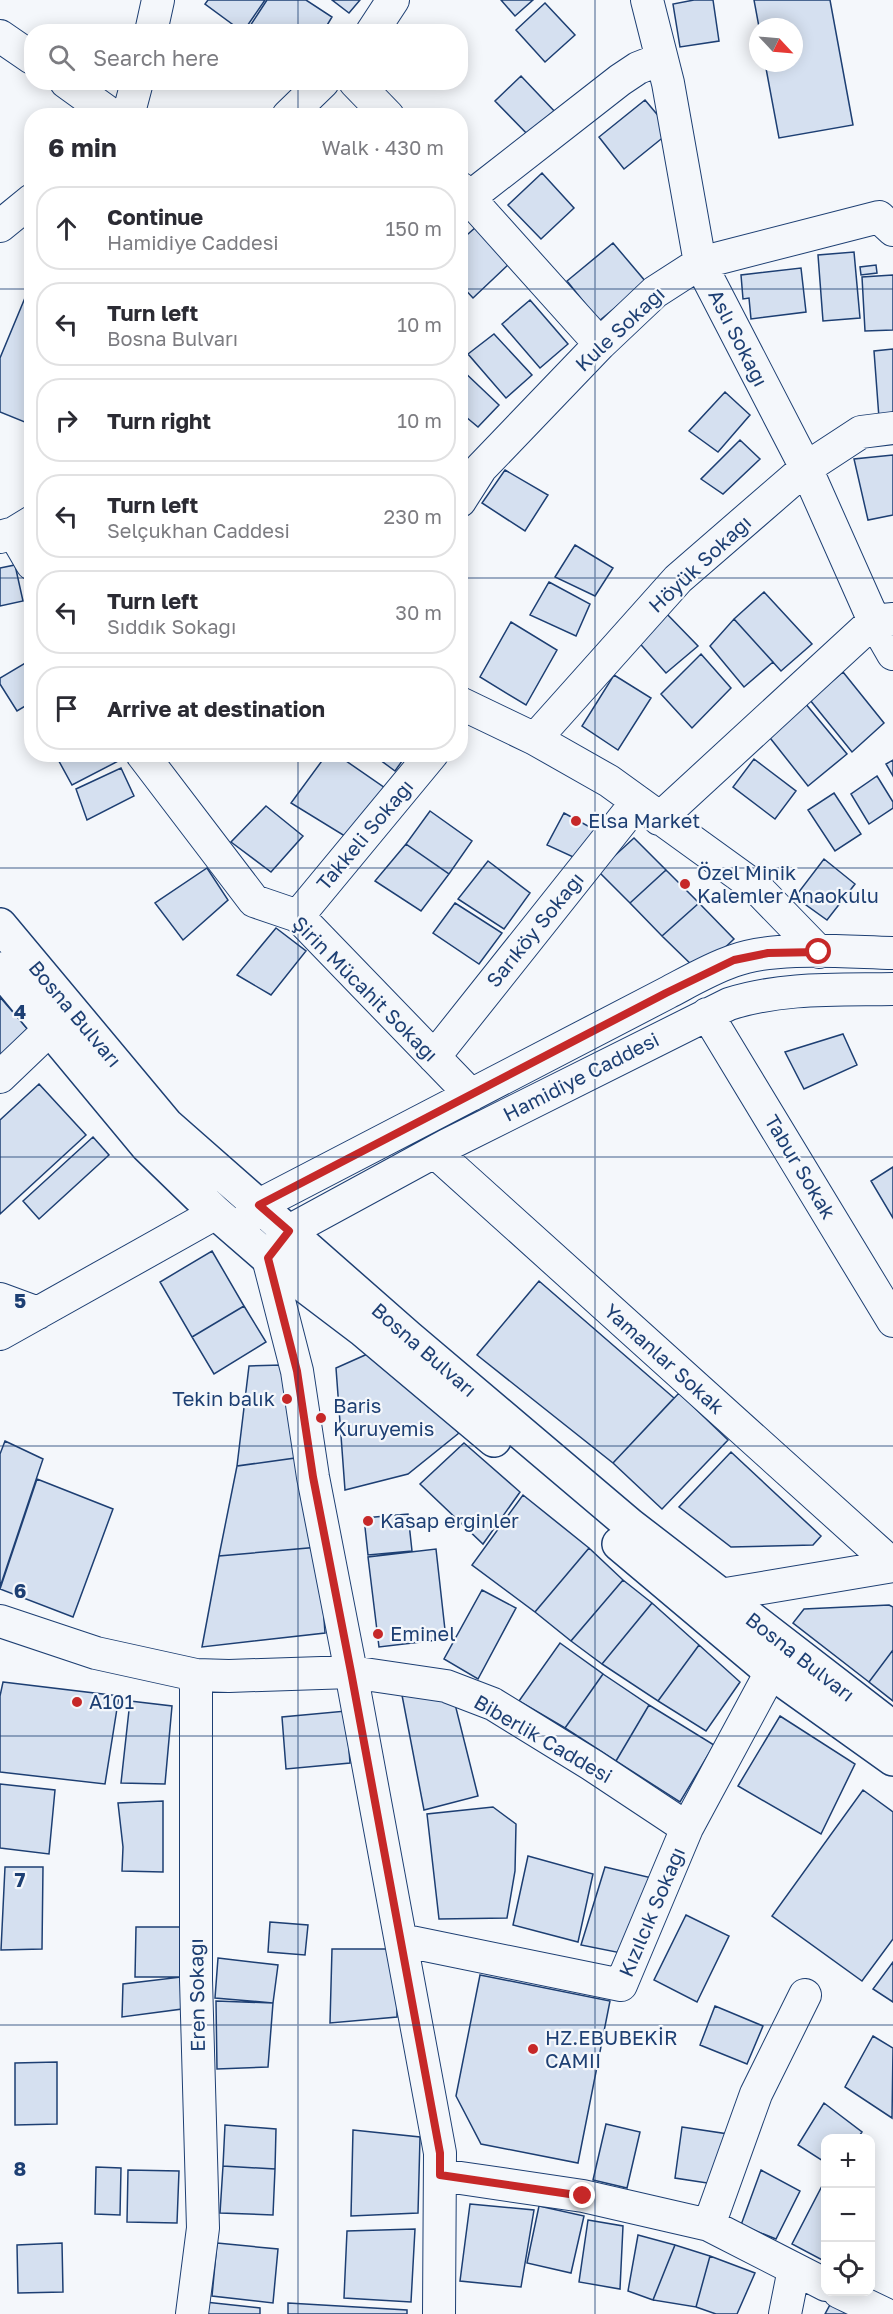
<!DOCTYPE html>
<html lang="en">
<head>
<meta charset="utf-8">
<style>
  body { margin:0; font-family:"Golos Text",sans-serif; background:#f7f7f7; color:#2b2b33 }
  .controls { position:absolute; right:18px; bottom:18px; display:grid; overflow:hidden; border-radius:12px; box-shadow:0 3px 15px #0003 }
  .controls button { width:54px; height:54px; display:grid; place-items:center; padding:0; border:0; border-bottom:2px solid #e1e1e2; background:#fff; color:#2b2b33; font:30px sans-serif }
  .compass { position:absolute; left:749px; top:18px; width:54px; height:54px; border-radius:50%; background:#fff; box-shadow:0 3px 15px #0003; rotate:116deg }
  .stop { position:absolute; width:18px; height:18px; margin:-14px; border:4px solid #c62828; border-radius:50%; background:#fff }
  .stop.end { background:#c62828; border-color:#fff; box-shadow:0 2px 6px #0008 }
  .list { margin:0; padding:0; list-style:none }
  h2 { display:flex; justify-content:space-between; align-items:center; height:78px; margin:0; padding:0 24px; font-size:26px }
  h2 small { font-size:20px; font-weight:400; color:#7c7c81 }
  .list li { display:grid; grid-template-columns:39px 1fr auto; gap:18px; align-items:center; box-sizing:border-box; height:84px; margin:0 12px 12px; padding:0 12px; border:2px solid #e1e1e2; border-radius:24px }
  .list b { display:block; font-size:22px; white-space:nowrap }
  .list p { margin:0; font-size:20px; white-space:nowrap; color:#7c7c81 }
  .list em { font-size:20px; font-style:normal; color:#7c7c81 }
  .icon { flex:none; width:33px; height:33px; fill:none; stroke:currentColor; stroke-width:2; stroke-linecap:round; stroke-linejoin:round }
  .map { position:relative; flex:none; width:893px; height:2314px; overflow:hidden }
  .search { position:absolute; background:#fff; box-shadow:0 3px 15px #0003; left:24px; top:24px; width:444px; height:66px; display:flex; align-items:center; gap:15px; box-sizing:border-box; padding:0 21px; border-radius:24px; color:#7c7c81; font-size:22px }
  .panel { position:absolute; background:#fff; box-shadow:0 3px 15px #0003; left:24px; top:108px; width:444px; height:654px; border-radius:24px }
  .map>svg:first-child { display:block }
</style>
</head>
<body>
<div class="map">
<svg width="893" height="2314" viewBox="0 0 893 2314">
  <rect width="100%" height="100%" fill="#f4f7fb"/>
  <!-- building -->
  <path fill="#d5e0f0" stroke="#1d3f73" stroke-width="1.5" d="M208 0H265L243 32 205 4Z
    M267 0H306L332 17 323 32H246Z
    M332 0H360L349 13Z
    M501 0H533L515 16Z
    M694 0H713L719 41 680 47 673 4Z
    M754 0H830L853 125 779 138 765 63H794V27H759Z
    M545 3 575 35 545 62 516 30Z
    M521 76 558 115 533 140 495 101Z
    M645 100 671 131 624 169 599 137Z
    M542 173 574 208 541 239 508 205Z
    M476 227 510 263 473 298 460 284V241Z
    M613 243 646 282 599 321 567 281Z
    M854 252 860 318 823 321 818 255Z
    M876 265 877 273 861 275 860 267Z
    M801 268 806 312 751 319 749 298 743 299 741 275Z
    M893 275V330L865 331 862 277Z
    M32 281V425L0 412V358Z
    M460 294 467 301 460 308Z
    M530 300 568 344 540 368 502 324Z
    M494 334 532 375 506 398 468 354Z
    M893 349V417L879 418 874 351Z
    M460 368 499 405 478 427 460 412Z
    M725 392 750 415 718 452 689 431Z
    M740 440 760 459 723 494 701 479Z
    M893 455V515L868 520 854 459Z
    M505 470 548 495 525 531 482 503Z
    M575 545 613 568 595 596 555 577Z
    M15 565 23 601 0 606V568Z
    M549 582 590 604 576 636 530 615Z
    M764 592 812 644 781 671 734 619Z
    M663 610 698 646 666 673 635 638Z
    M734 619 773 662 744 687 710 646Z
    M511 622 557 650 526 705 480 677Z
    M701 654 731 688 692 728 661 694Z
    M32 659V702L17 711 0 684V678Z
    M843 672 884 723 852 752 810 700Z
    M614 675 651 698 618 750 582 726Z
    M805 703 847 754 808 786 767 734Z
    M55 754H125L126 757 72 785Z
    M327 754H336L385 788 348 838 291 803Z
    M372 754H407L395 771Z
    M754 759 796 791 775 819 733 787Z
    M893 760V776L886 764Z
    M121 768 134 796 87 820 76 789Z
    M877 776 893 802V808L869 824 851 794Z
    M834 793 861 834 835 851 808 810Z
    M266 806 303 836 271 872 231 842Z
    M430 811 472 841 449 874 406 844Z
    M564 813 599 832 582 861 547 845Z
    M634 838 666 870 630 903 598 871Z
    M406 844 449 874 421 911 375 881Z
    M824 859 855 884 827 920 795 897Z
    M488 861 530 893 504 929 458 899Z
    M207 868 228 900 183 940 155 903Z
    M666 870 699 903 662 936 630 903Z
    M455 903 502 933 479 964 433 933Z
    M699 903 734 939 699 972 662 936Z
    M276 928 306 951 271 995 237 975Z
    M0 997 30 1032 0 1058Z
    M843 1034 857 1065 804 1089 785 1052Z
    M39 1084 86 1135 0 1214V1120Z
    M93 1137 109 1155 39 1219 23 1201Z
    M893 1167V1218L871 1181Z
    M212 1251 244 1306 192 1337 160 1282Z
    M539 1281 674 1398 613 1463 477 1355Z
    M244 1306 266 1342 214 1374 192 1337Z
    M372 1352 459 1433 408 1474 345 1490 336 1368Z
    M282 1365 302 1457 237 1466 249 1366Z
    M679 1393 728 1440 662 1509 613 1463Z
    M5 1441 43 1459 0 1587V1454Z
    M464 1443 520 1492 483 1544 420 1484Z
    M731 1452 821 1536 813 1545 731 1547 679 1507Z
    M302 1457 319 1547 219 1556 237 1466Z
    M37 1479 113 1509 73 1617 0 1589Z
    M523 1495 589 1548 535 1612 472 1565Z
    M408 1514 412 1551 368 1555 364 1518Z
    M319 1547 325 1633 202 1647 219 1556Z
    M589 1548 623 1580 571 1641 535 1612Z
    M436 1549 446 1639 379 1647 368 1557Z
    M623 1580 652 1603 602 1664 571 1641Z
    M482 1590 516 1608 478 1679 444 1659Z
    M652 1603 699 1645 658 1701 602 1664Z
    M889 1605 893 1607V1650L869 1682 793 1623 804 1609Z
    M560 1643 603 1674 565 1728 519 1701Z
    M699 1645 740 1682 706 1731 658 1701Z
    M893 1650V1701L869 1682Z
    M603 1674 649 1705 616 1761 565 1728Z
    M3 1682 119 1696 105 1784 0 1772V1696Z
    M401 1690 455 1704 478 1796 424 1810Z
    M130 1701 172 1706 165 1784 121 1783Z
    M649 1705 714 1745 680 1802 616 1761Z
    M346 1711 350 1763 286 1769 282 1717Z
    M780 1716 855 1764 821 1834 738 1786Z
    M0 1784 55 1790 49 1854 0 1848Z
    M863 1790 893 1812V1939L862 1981 772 1916Z
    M163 1801V1872L122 1871 123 1847 118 1803Z
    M493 1807 516 1824 515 1871 507 1918 439 1919 427 1814Z
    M528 1856 593 1874 578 1942 513 1925Z
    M5 1867H43L42 1949 1 1950Z
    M605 1867 652 1878 626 1954 581 1945Z
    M686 1915 729 1936 697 2002 654 1980Z
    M270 1922 308 1925 305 1955 268 1952Z
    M136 1927H182L181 1977H135Z
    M332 1949H397V2017L330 2023Z
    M218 1958 278 1965 273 2003 215 1998Z
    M893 1962V2002L873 1989Z
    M480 1975 610 2001 578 2163 481 2144 456 2096Z
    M181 1977 182 2009 122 2017 123 1984Z
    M216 2001 273 2003 268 2067 217 2069Z
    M715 2006 763 2026 747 2064 700 2045Z
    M873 2036 893 2048 892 2118 845 2087Z
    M57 2062V2124L15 2125V2063Z
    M824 2103 862 2132 858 2138H826V2163L798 2145Z
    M606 2124 640 2132 627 2188 593 2180Z
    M225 2125 276 2129 275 2169 223 2166Z
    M682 2127 728 2134 720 2185 675 2178Z
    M353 2130 420 2137 418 2213 351 2216Z
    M223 2166 275 2169 273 2215 220 2213Z
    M96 2167 121 2168 120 2215 95 2214Z
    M128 2170 179 2171 177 2223 127 2222Z
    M761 2170 800 2191 776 2239 741 2225Z
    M822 2186 826 2188V2262L792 2244Z
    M470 2204 534 2210 521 2287 460 2281Z
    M539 2206 584 2216 571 2273 527 2263Z
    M588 2220 623 2226 620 2289 579 2282Z
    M415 2229 411 2302 344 2298 347 2231Z
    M638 2235 675 2245 653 2300 628 2291Z
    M62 2243 63 2292 18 2293 17 2245Z
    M217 2243 278 2249 273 2303 212 2296Z
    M675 2245 710 2256 696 2307 653 2300Z
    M710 2256 755 2273 737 2314H716L696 2307Z
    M832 2301 857 2314H825Z
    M205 2302 260 2308V2314H204Z
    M288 2303 407 2310V2314H288Z"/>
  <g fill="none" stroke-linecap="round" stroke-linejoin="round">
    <!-- minor casing -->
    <g stroke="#1d3f73" stroke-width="34">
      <path id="minor" d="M647 0 668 83 700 263 806 468 874 621 893 654
        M151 32 158 0
        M372 32 393 0
        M0 36 32 58
        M66 82 113 116
        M355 82 388 116
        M128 116 137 82
        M288 116 323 82
        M460 188 600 344
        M470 197 620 80 638 68 661 59
        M0 226 32 200
        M460 501 481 468 600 344 655 292 700 263 879 217 893 230
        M14 533 32 564
        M0 537 14 533 32 522
        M460 703 535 739 609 781 757 888 819 952
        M535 739 678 579 806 468 861 432 893 428
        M142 754 254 901 298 916 471 1095
        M659 819 874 621 893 619
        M298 916 432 754
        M707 1014 893 1321
        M434 1057 636 803
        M0 1077 69 1011
        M435 1152 893 1565
        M243 1224 259 1205 667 993C688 982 710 969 733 961 776 945 846 952 893 953
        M0 1299 38 1313
        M0 1334 216 1213
        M702 1598 893 1566
        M0 1621 96 1653 196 1675 229 1676 351 1672 446 1686 493 1704 592 1765 687 1828
        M401 1940 621 1985 687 1828 771 1672
        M440 2175 583 2196 709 2225 826 2285
        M709 2225 756 2094 805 1995
        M839 2292 885 2314
        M192 2314 203 2228 196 1980V1675
        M439 2314 440 2153 351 1672 313 1477 297 1371 268 1258 289 1231 447 1145 729 1004C782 987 838 990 893 989
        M785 2314 794 2269"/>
    </g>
    <!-- major casing -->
    <g stroke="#1d3f73" stroke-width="36">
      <path id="major" d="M0 925 167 1125 408 1337 630 1525 893 1728
        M0 969 147 1146 216 1213 268 1258 363 1330 494 1440
        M619 1544 771 1672 893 1759"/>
    </g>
    <!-- minor -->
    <use href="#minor" stroke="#f4f7fb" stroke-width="32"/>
    <!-- major -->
    <use href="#major" stroke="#f4f7fb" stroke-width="33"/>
  </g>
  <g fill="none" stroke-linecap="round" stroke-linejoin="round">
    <!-- route -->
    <path stroke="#c62828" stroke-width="8" d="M583 2196 440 2175V2153L351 1672 313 1477 297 1371 268 1258 289 1231 259 1205 666 993 734 960 768 953 819 952"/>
  </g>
  <!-- grid -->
  <path fill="none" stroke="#1d3f73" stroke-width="1.5" stroke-opacity="0.55" d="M298 0V32M595 0V2314M298 82V116M0 289H32M460 289H893M0 578H32M460 578H893M298 754V2314M0 868H893M0 1157H893M0 1446H893M0 1736H893M0 2025H893"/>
  <!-- markers -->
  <g fill="#c62828" stroke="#f4f7fb" stroke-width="2">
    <circle cx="576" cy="821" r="6"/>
    <circle cx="685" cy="884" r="6"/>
    <circle cx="287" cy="1399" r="6"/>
    <circle cx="321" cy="1418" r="6"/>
    <circle cx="368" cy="1521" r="6"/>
    <circle cx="378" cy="1634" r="6"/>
    <circle cx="77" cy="1702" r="6"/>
    <circle cx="533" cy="2049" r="6"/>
  </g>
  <g text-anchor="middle" stroke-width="4.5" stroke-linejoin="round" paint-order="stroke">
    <!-- street labels -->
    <g font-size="20" fill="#1d3f73" stroke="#f4f7fb">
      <text transform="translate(620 329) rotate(-43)" y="7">Kule Sokağı</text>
      <text transform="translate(738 338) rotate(63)" y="7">Aslı Sokağı</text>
      <text transform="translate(700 564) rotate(-43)" y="7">Höyük Sokağı</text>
      <text transform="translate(365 835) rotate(-50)" y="7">Takkeli Sokağı</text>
      <text transform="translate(535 930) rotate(-51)" y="7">Sarıköy Sokağı</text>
      <text transform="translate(365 989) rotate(45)" y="7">Şirin Mücahit Sokağı</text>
      <text transform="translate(75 1014) rotate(50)" y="7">Bosna Bulvarı</text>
      <text transform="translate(581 1077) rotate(-27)" y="7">Hamidiye Caddesi</text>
      <text transform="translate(800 1167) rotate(59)" y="7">Tabur Sokak</text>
      <text transform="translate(424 1350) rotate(41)" y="7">Bosna Bulvarı</text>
      <text transform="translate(664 1359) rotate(42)" y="7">Yamanlar Sokak</text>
      <text transform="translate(800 1657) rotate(38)" y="7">Bosna Bulvarı</text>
      <text transform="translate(543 1739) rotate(30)" y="7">Biberlik Caddesi</text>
      <text transform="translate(652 1912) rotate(-67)" y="7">Kızılcık Sokağı</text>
      <text transform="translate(197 1995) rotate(-91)" y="7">Eren Sokağı</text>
    </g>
    <!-- poi labels -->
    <g font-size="20" fill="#1d3f73" stroke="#f4f7fb" text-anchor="start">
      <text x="588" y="828">Elsa Market</text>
      <text x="697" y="880">Özel Minik<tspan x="697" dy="23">Kalemler Anaokulu</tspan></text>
      <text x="275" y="1406" text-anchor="end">Tekin balık</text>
      <text x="333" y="1413">Baris<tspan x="333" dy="23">Kuruyemis</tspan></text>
      <text x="380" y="1528">Kasap erginler</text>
      <text x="390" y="1641">Eminel</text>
      <text x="89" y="1709">A101</text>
      <text x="545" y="2045">HZ.EBUBEKİR<tspan x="545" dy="23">CAMII</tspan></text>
    </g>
  </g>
  <g font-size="20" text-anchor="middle" font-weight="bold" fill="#1d3f73" stroke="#f4f7fb" stroke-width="4.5" stroke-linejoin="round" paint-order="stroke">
    <text x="20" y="1019">4</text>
    <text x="20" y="1308">5</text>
    <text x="20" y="1598">6</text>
    <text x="20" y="1887">7</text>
    <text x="20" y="2176">8</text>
  </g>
</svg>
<div class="controls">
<button>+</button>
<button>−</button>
<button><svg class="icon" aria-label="locate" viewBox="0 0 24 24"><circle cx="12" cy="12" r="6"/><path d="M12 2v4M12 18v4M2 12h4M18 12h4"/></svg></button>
</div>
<svg class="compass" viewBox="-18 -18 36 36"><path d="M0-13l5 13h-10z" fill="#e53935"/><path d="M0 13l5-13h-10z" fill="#7c7c81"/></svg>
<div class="stop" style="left:819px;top:952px"></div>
<div class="stop end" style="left:583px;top:2196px"></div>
<div class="search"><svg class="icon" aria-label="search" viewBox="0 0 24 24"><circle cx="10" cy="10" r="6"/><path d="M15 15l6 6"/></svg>Search here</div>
<section class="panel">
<h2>6 min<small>Walk · 430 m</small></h2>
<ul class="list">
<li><svg class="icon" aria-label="ahead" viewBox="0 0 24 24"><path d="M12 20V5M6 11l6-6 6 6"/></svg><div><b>Continue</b><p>Hamidiye Caddesi</p></div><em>150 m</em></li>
<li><svg class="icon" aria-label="left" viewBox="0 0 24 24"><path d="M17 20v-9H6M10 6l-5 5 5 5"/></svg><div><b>Turn left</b><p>Bosna Bulvarı</p></div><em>10 m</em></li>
<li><svg class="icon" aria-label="right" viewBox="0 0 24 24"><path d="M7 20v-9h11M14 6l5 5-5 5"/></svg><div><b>Turn right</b></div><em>10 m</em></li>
<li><svg class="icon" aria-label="left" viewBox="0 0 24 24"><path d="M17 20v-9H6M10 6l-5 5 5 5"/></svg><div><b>Turn left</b><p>Selçukhan Caddesi</p></div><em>230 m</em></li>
<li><svg class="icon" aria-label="left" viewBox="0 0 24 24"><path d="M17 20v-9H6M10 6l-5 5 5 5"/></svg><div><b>Turn left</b><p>Sıddık Sokağı</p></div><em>30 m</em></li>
<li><svg class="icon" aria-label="arrive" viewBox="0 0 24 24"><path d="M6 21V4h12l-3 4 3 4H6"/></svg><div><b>Arrive at destination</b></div></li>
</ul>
</section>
</div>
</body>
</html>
